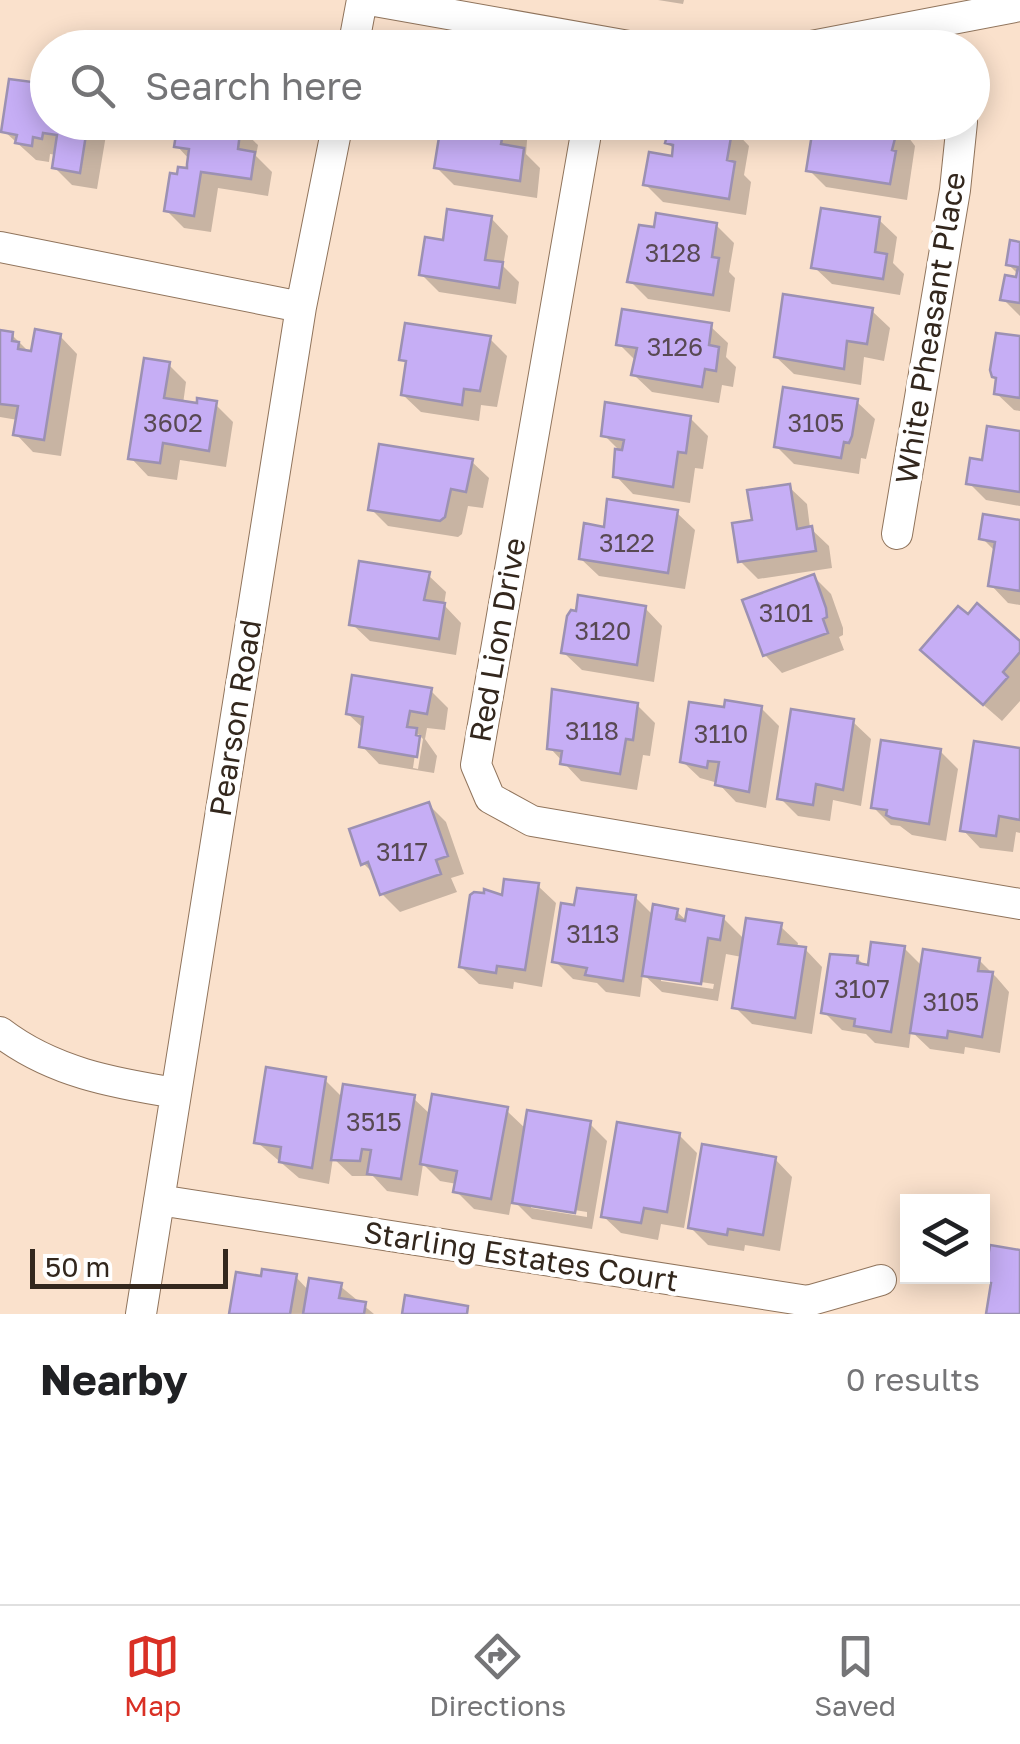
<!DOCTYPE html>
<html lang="en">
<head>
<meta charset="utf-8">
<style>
  body { margin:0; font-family:"Golos Text",sans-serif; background:#f6f6f6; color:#202124 }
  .controls { position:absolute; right:30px; bottom:30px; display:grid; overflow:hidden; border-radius:0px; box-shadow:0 5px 25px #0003 }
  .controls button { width:90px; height:90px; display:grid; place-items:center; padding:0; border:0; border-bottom:2px solid #e0e0e0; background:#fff; color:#202124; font:50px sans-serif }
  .scale { position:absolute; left:30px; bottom:25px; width:198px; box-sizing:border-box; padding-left:10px; border:5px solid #33271d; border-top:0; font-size:28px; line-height:35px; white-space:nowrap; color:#33271d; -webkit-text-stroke:8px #fff; paint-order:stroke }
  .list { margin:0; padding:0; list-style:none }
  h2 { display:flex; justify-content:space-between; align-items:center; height:130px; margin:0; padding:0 40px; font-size:42px }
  h2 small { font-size:32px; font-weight:400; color:#757577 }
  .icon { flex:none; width:55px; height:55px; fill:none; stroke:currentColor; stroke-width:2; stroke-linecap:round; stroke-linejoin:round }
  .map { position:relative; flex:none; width:1020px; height:1314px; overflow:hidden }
  .search { position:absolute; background:#fff; box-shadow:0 5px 25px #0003; left:30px; right:30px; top:30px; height:110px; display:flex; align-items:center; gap:25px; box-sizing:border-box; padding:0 35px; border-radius:55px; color:#757577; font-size:38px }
  .sheet { height:290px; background:#fff }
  nav { display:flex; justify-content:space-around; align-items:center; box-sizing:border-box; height:140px; border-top:2px solid #e0e0e0; background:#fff; font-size:28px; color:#757577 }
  nav a { display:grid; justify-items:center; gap:5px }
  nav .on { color:#d93025 }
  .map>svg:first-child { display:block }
</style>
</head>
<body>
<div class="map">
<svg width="1020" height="1314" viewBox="0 0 1020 1314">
  <rect width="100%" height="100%" fill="#fae1cc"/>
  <!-- shadow -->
  <path fill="#0003" fill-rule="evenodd" d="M658 0H684L683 4Z
    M48 122H129L127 134 121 133 120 138 106 135 97 189 72 185 54 167 57 155 50 154 49 162 36 160 4 131Z
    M451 122H524L528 127 526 154 540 168 537 198 454 185 436 167Z
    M673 122 732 128 749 146 744 175 751 182 746 215 663 202 645 184 674 158 675 150 668 143Z
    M823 122H897L915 146 907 200 826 187 809 170Z
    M240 128 258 145 256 156 272 172 268 196 218 188 211 232 184 228 167 211 189 171 190 160 177 146Z
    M491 218 508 236 503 266 519 282 516 304 439 292 421 274 445 242Z
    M879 220 897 237 893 263 904 274 900 295 832 284 814 267Z
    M716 225 734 243 729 272 735 278 730 312 648 299 630 281Z
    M1020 244V316L1003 299 1019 275 1008 264Z
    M872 311 890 328 884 361 864 357 861 385 794 374 776 357Z
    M710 326 728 343 726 357 736 367 733 387 722 385 719 403 652 392 634 375 637 362 619 344Z
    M0 333 12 335 33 356 60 336 77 354 61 456 33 452 16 434 18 420 0 417Z
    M490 339 507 356 497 407 481 405 479 421 421 412 403 395 408 366 402 359Z
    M1020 339V411L1014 410 996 393 998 381 994 376Z
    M169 365 186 382 183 404H215L233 422 226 467 180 460 177 480 148 476 131 458Z
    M857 402 875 419 866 459 861 458 859 474 794 464 776 446Z
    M690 418 708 436 703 469 695 468 690 503 633 494 616 476 618 449 604 435Z
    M1020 433V506L986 500 969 483 984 463Z
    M471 461 489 478 483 508 468 506 462 534 458 537 388 526 371 509Z
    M789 487 807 504 810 528 829 546 832 568 758 579 740 561 755 522Z
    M677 513 695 530 685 589 599 576 581 559 606 529Z
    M1020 523V605L1008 603 991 585 996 552 982 538Z
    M428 575 446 592 444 605 461 623 456 655 370 641 352 624Z
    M813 576 831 594 843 628V635L839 637 844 650 782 673 765 655Z
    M645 608 662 626 654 682 582 670 564 653Z
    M1020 644V701L1002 721 940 667Z
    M430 690 448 708 445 730 427 728 425 739 437 756 434 773 379 764 362 746 364 729 348 714ZM418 734 423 739 418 769 413 768Z
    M637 705 655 723 650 756 643 755 637 790 581 781 550 748Z
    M761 708 779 726 766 808 736 802 718 783 700 778 682 761 726 710Z
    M853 722 871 739 861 806 833 800 830 821 798 816 780 798Z
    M940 751 958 769 946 841 912 835 900 826 891 825 873 807Z
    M1020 751V833L1016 832 1013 852 980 848 963 830Z
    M428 804 446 822 464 874 451 878 457 892 400 912 382 894 375 875 363 863Z
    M538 886 556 903 542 987 514 982 513 989 479 984 461 967 504 898Z
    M635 897 653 915 676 911 688 922 723 918 745 940 780 926 798 943 797 948 805 949 822 967 812 1034 752 1024 735 1007 742 957 726 954 718 1001 662 992 643 974 640 997 606 992 597 983 573 979 555 961 577 908ZM661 976 714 984 713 989 661 981Z
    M904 948 923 967 979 960 997 978 1009 992 1000 1053 965 1047 964 1054 930 1049 911 1031 909 1048 875 1043 866 1034 842 1030 824 1012 857 958 866 967Z
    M325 1080 343 1098H413L431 1115 506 1110 527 1130 589 1123 607 1141 592 1229 532 1219 512 1199 509 1215 474 1209 456 1191 457 1184 440 1181 423 1164 418 1196 387 1191 373 1176H352L333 1158 329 1184 299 1178 257 1142ZM531 1203 587 1212V1217L531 1208Z
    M679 1135 697 1153 684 1228 661 1224 658 1240 621 1233 603 1216Z
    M775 1159 792 1177 780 1251 745 1245 744 1251 708 1245 690 1227Z
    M296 1277 309 1291 340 1286 374 1314H232L263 1279Z"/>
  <!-- building -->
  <path fill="#c6aef5" stroke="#9c91b2" stroke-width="2.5" d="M9 79 48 84V122H88L80 173 52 168 57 135 43 133 42 139 33 137 32 146 15 143 17 135 1 132Z
    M207 122 241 125 238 149 255 152 251 179 201 172 194 216 164 211 170 173 177 174 178 167 187 168V164L189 149 174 147 177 128 206 132Z
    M448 122 511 124 510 134 503 133 501 144 524 148 520 181 434 168 440 131 447 132Z
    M671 122 733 126 727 160 735 162 729 199 643 185 649 152 672 156 673 145 665 143Z
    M821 122H885L898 127 892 150 896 151 890 184 806 171 812 134 819 135Z
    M821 208 880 217 875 252 887 254 883 279 811 268Z
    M447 209 492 216 485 260 503 262 499 288 419 275 425 237 443 240Z
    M656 213 717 223 712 257 719 258 713 295 627 282 639 225 654 227Z
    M1010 240 1020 242V303L1000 300 1005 275 1016 277 1018 267 1006 265Z
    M783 294 873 308 867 344 847 341 844 369 774 357Z
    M622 309 712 323 709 345 719 347 716 371 705 369 702 387 631 375 637 348 616 345Z
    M405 323 491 336 480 391 464 389 462 405 401 395 406 361 399 360Z
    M35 329 61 334 44 440 13 435 18 406 0 404V330L13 332 12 341 19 342 18 349 31 351Z
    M996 333 1020 336V398L994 394 996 378 992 377 990 370Z
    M144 358 170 362 164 398 197 403V398L217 401 209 451 163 443 160 463 128 459Z
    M783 387 858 399 852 436 849 443 844 442 841 458 774 447Z
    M605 402 691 416 686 453 678 452 673 487 613 477 615 449 622 450 624 440 601 436Z
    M987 426 1020 431V492L966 484 970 458 982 460Z
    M379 444 473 459 466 492 451 489 445 517 440 521 368 510Z
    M790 484 797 529 812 526 816 551 738 562 732 523 752 520 747 490Z
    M607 499 678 510 668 573 579 559 584 523 604 527Z
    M983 514 1020 520V591L988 586 995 542 979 539Z
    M359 561 430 572 424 600 445 603 439 639 349 625Z
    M814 574 826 608 827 617 823 619 828 633 763 656 742 600Z
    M578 595 646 606 637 665 561 653 567 616 571 610 576 611Z
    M977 603 1020 641V652L1003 672 1008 677 983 705 920 650 958 606 968 614Z
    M352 675 432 688 427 714 410 711 407 727 417 728 416 735 420 736 417 757 359 747 363 717 346 714Z
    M552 689 638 703 633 740 626 739 620 774 560 764 562 751 547 749Z
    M725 700 762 706 749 792 715 785 719 762 708 761 707 768 680 762 689 702 724 707Z
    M791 709 854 719 843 790 816 784 813 805 777 799Z
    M881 740 941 749 929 824 892 818 886 815 887 810 871 808Z
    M974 741 1020 748V820L999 816 996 836 960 831Z
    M429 802 448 856 436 860 441 874 380 895 368 862 361 865 349 829Z
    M504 879 539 883 525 970 497 966 496 973 459 967 470 895 474 892 484 893V889L502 895Z
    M577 888 636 895 623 981 585 975 587 968 552 962 561 903 574 905Z
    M653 904 678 909 676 919 685 921 687 909 724 916 720 940 708 938 701 984 642 976Z
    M746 918 782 923 778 944 806 947 795 1018 732 1008Z
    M871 942 905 946 891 1032 854 1026 855 1019 821 1013 830 954 858 956 857 963 868 965Z
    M923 949 980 958 978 971 993 972 982 1037 948 1031 947 1038 910 1033Z
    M266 1067 326 1077 312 1168 279 1162 281 1147 254 1143Z
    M343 1084 415 1095 401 1179 367 1174 371 1150 362 1149 360 1161 331 1160Z
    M432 1094 508 1107 491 1199 453 1192 457 1171 420 1164Z
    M527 1110 591 1121 575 1213 512 1203Z
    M617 1122 680 1133 667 1212 644 1208 641 1223 601 1217Z
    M702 1144 776 1157 763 1235 728 1229 727 1235 688 1228Z
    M990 1245 1020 1250V1314H986L991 1283 984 1282Z
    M262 1269 297 1274 290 1314H229L236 1272 261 1276Z
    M309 1278 342 1283 339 1298 366 1302 364 1314H303Z
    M405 1295 468 1306 467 1314H402Z"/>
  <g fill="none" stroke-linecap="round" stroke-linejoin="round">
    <!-- minor casing -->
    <g stroke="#90745c" stroke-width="32">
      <path id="minor" d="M369 0 640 48
        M353 48 362 0
        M801 48 1020 6
        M588 122 476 765 490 798 532 821 1020 904
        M0 247 301 307
        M897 534 955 190 962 122
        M0 1032C52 1072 113 1083 176 1093
        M159 1200 808 1301 881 1280
        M141 1314 301 307 338 122"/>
    </g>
    <!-- minor -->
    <use href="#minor" stroke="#fff" stroke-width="30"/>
  </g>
  <g text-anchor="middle" stroke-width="9" stroke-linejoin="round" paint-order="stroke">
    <!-- number labels -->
    <g font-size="25" fill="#584953">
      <text x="673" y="262">3128</text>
      <text x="675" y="356">3126</text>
      <text x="173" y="432">3602</text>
      <text x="816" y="432">3105</text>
      <text x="627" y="552">3122</text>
      <text x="786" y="622">3101</text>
      <text x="603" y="640">3120</text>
      <text x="592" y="740">3118</text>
      <text x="721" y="743">3110</text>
      <text x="402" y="861">3117</text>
      <text x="593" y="943">3113</text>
      <text x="862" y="998">3107</text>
      <text x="951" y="1011">3105</text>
      <text x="374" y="1131">3515</text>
    </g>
    <!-- street labels -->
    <g font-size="30" fill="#33271d" stroke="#fff">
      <text transform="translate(931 328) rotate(-81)" y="10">White Pheasant Place</text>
      <text transform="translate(498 640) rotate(-80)" y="10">Red Lion Drive</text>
      <text transform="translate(236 718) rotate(-81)" y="10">Pearson Road</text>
      <text transform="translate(521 1257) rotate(9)" y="10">Starling Estates Court</text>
    </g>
  </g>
</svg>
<div class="controls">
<button><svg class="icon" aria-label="layers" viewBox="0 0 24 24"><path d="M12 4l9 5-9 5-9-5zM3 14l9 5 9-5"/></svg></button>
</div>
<div class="scale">50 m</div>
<div class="search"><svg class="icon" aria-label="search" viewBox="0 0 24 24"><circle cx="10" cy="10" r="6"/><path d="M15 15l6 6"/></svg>Search here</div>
</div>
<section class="sheet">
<h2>Nearby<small>0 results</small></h2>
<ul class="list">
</ul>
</section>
<nav>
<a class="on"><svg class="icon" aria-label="map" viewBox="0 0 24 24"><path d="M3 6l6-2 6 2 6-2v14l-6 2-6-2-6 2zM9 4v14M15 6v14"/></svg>Map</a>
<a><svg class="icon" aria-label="directions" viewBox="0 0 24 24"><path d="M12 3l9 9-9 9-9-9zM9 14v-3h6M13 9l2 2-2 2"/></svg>Directions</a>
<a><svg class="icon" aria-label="saved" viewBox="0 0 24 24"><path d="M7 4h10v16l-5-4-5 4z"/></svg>Saved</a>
</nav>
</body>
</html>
